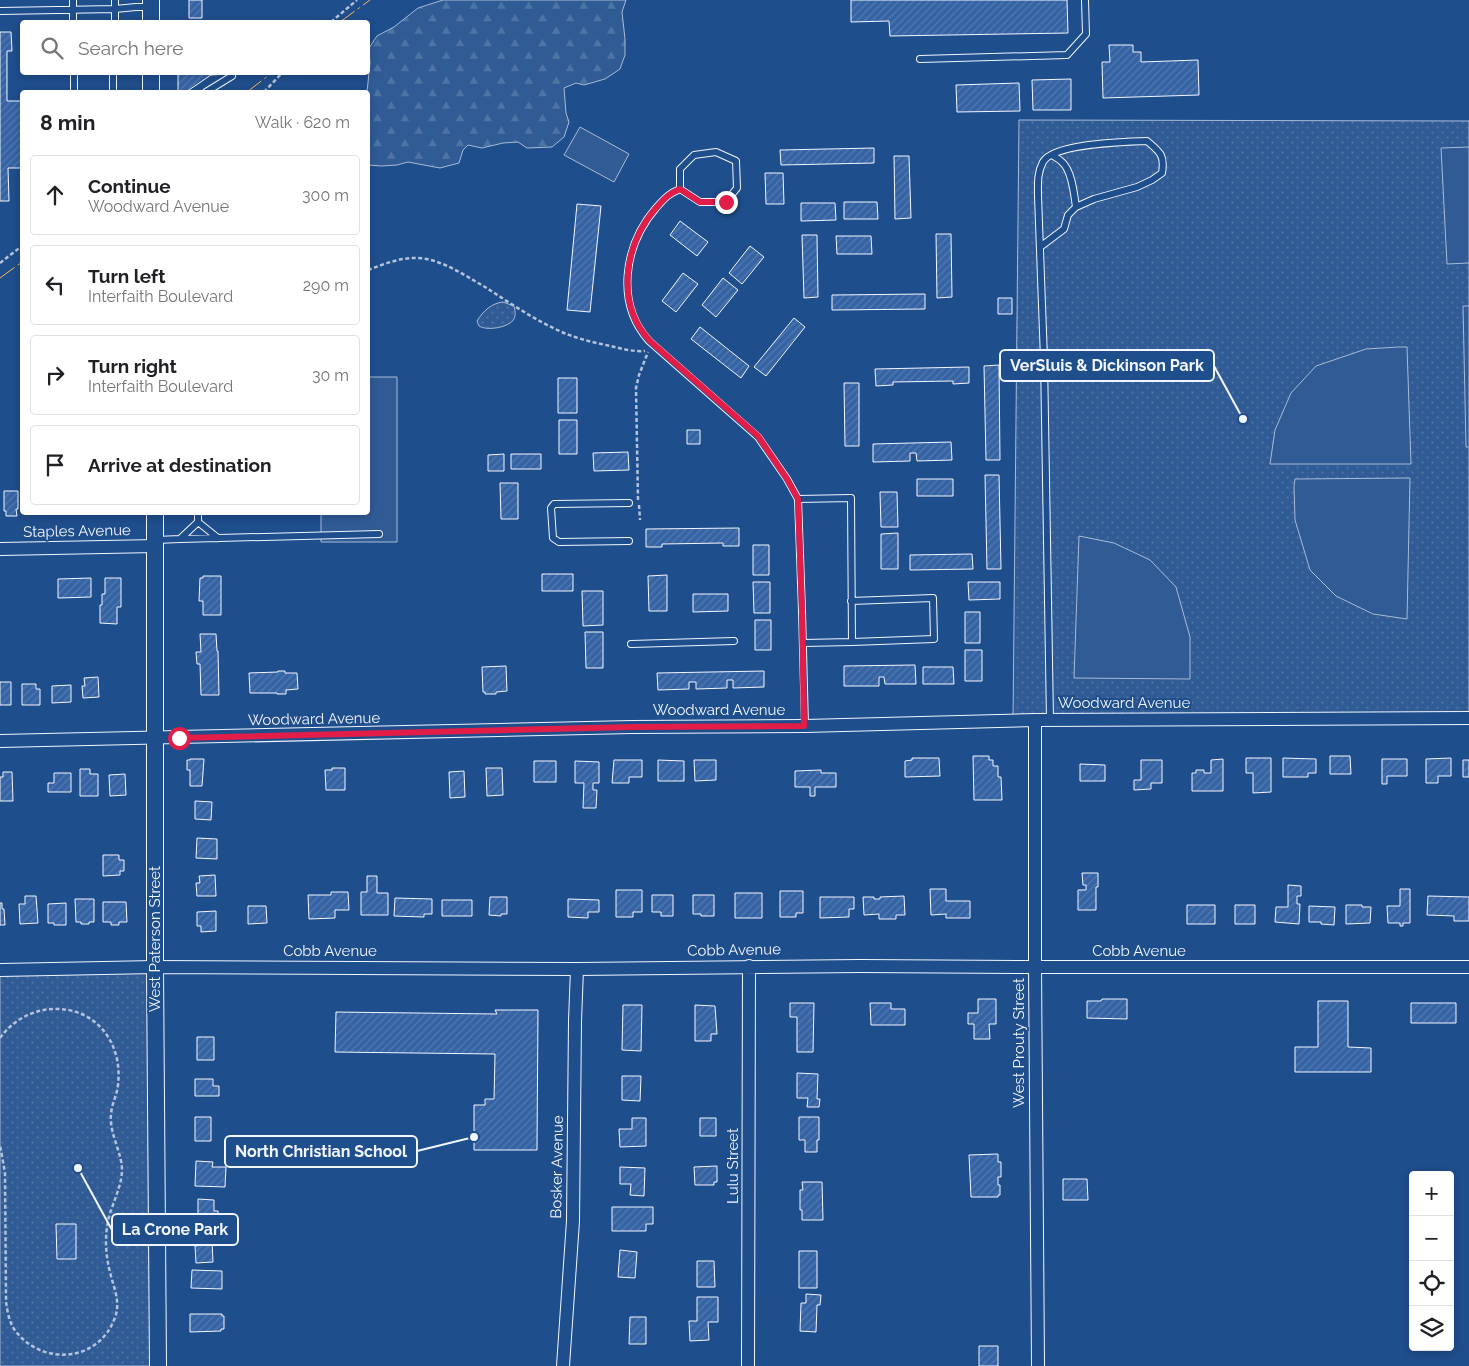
<!DOCTYPE html>
<html lang="en">
<head>
<meta charset="utf-8">
<style>
  body { margin:0; font-family:Raleway,sans-serif; background:#f2f2f2; color:#202124 }
  .controls { position:absolute; right:15px; bottom:15px; display:grid; overflow:hidden; border-radius:5px; box-shadow:0 2px 8px #0003 }
  .controls button { width:45px; height:45px; display:grid; place-items:center; padding:0; border:0; border-bottom:1px solid #e0e0e0; background:#fff; color:#202124; font:25px sans-serif }
  .stop { position:absolute; width:15px; height:15px; margin:-11px; border:4px solid #e11d48; border-radius:50%; background:#fff }
  .stop.end { background:#e11d48; border-color:#fff; box-shadow:0 1px 5px #0008 }
  .list { margin:0; padding:0; list-style:none }
  h2 { display:flex; justify-content:space-between; align-items:center; height:65px; margin:0; padding:0 20px; font-size:21px }
  h2 small { font-size:16px; font-weight:400; color:#757577 }
  .list li { display:grid; grid-template-columns:32px 1fr auto; gap:15px; align-items:center; box-sizing:border-box; height:80px; margin:0 10px 10px; padding:0 10px; border:1px solid #e0e0e0; border-radius:5px }
  .list b { display:block; font-size:19px; white-space:nowrap }
  .list p { margin:0; font-size:16px; white-space:nowrap; color:#757577 }
  .list em { font-size:16px; font-style:normal; color:#757577 }
  .icon { flex:none; width:28px; height:28px; fill:none; stroke:currentColor; stroke-width:2; stroke-linecap:round; stroke-linejoin:round }
  .map { position:relative; flex:none; width:1469px; height:1366px; overflow:hidden }
  .search { position:absolute; background:#fff; box-shadow:0 2px 8px #0003; left:20px; top:20px; width:350px; height:55px; display:flex; align-items:center; gap:12px; box-sizing:border-box; padding:0 18px; border-radius:5px; color:#757577; font-size:19px }
  .panel { position:absolute; background:#fff; box-shadow:0 2px 8px #0003; left:20px; top:90px; width:350px; height:425px; border-radius:5px }
  .map>svg:first-child { display:block }
</style>
</head>
<body>
<div class="map">
<svg width="1469" height="1366" viewBox="0 0 1469 1366">
  <defs>
    <pattern id="grass-dots" width="8" height="8" patternUnits="userSpaceOnUse" patternTransform="scale(1.25)"><rect width="8" height="8" fill="#305b95"/><path d="M2 2h.1M6 6h.1" fill="none" stroke="#4e73a5" stroke-width="1.8" stroke-linecap="round"/></pattern>
    <pattern id="forest-firs" width="22" height="20" patternUnits="userSpaceOnUse" patternTransform="scale(1.25)"><rect width="22" height="20" fill="#305b95"/><path d="M5 1l3.5 6h-7zM16 11l3.5 6h-7z" fill="#4e73a5"/></pattern>
    <pattern id="building-hatch" width="6" height="6" patternUnits="userSpaceOnUse" patternTransform="scale(1.25)"><rect width="6" height="6" fill="#3563a3"/><path d="M-1 1l2-2M0 6l6-6M5 7l2-2" fill="none" stroke="#537ab1"/></pattern>
  </defs>
  <rect width="100%" height="100%" fill="#1f4e8c"/>
  <!-- grass -->
  <path fill="url(#grass-dots)" stroke="#a8bbd7" d="M1019 120 1469 121V717L1013 720Z
    M503 302 514 306C515 310 516 315 514 319 509 328 486 331 479 326L477 321C483 311 492 303 503 302Z
    M155 967 158 1366H0V970Z"/>
  <!-- forest -->
  <path fill="url(#forest-firs)" stroke="#a8bbd7" d="M443 0H626L622 12 625 39V55L620 69 605 79 584 85 576 83 564 88 566 113 569 122 564 137 552 147 527 148 518 142 503 143 482 148 468 145 463 150 459 163 440 168 408 162 397 165 381 166 368 165 367 92 370 63 369 48 377 36 394 27 418 8Z"/>
  <!-- built -->
  <path fill="#305b95" stroke="#a8bbd7" d="M580 127 629 154 614 182 564 155Z
    M1469 147V263L1447 264 1441 148Z
    M1463 306H1469V447H1466Z
    M1399 347H1407L1411 464H1270L1275 430 1291 393 1316 366 1366 349Z
    M368 377H397V542H321V513L368 512Z
    M1410 478 1407 619 1373 614 1336 596 1310 570 1295 520 1294 486 1295 479Z
    M1079 536 1114 543 1150 560 1176 587 1190 637V679L1074 678Z"/>
  <!-- building -->
  <path fill="url(#building-hatch)" stroke="#f2f6ff" d="M189 0H202V18H189Z
    M851 0H1067L1068 33 890 36 889 21 851 22Z
    M0 32H11L12 51H7V101H22V168H8L9 201H0Z
    M1109 45H1133V52H1141V62L1198 60 1199 95 1103 98 1102 62H1110Z
    M178 72H227L228 74 211 75 186 92H178Z
    M1071 79V110H1033L1032 80Z
    M1019 83 1020 111 957 112 956 85Z
    M874 148V163L781 165 780 150Z
    M894 156H909L911 218 895 219Z
    M765 173H783L784 204H766Z
    M844 202H877L878 219H844Z
    M801 203H835L836 220 801 221Z
    M577 204 601 206 590 312 567 310Z
    M680 221 708 242 697 256 670 235Z
    M936 234H951L952 297 937 298Z
    M802 235H817L818 297 804 298Z
    M836 236H871L872 254H837Z
    M750 246 764 257 742 284 729 273Z
    M683 273 698 284 676 312 662 301Z
    M723 278 738 290 716 317 702 305Z
    M925 294V309L832 310V295Z
    M998 298H1012V314H998Z
    M794 318 805 327 766 376 754 367Z
    M700 327 749 366 741 378 691 339Z
    M999 365 1000 460H986L984 366Z
    M969 367V383L953 384V381L893 382V385L876 386 875 369Z
    M558 378H577V413H558Z
    M844 383H859V446H845Z
    M559 420H577V454H559Z
    M687 430H700V444H687Z
    M951 442 952 460 917 461 916 453H910V461L873 462V444Z
    M628 452 629 470 594 471 593 453Z
    M504 454V471H488V455Z
    M511 454H541V469H511Z
    M985 475H999L1001 569H987Z
    M917 479H953V496H917Z
    M500 483H518V519H501Z
    M4 491H18V509H16L17 516H6V511H4Z
    M880 492H897L898 527H881Z
    M739 528V546H723V543L662 544V547H646V529Z
    M898 533V569H881V534Z
    M753 545H769V575H753Z
    M972 554 973 569 910 570V555Z
    M542 574H573V591H542Z
    M667 575V611H649L648 576Z
    M203 576H221V615H203V601H199L200 578H203Z
    M91 578V597L58 598V579Z
    M105 578H121V607H117V624L100 623V605H102V594H105Z
    M753 582H770V613H754Z
    M968 582H1000V599L969 600Z
    M582 591H603V625L583 626Z
    M693 594H728V611L693 612Z
    M965 612H980V643H965Z
    M755 620H771V650H755Z
    M585 632H603V668H586Z
    M200 634H216L217 651H218L219 695H201L200 664H197L196 652H201Z
    M965 650H982V681H965Z
    M915 665 916 684H885L884 677H879V686H844V666Z
    M506 666 507 691 496 692V694H485V692H483L482 667Z
    M923 667H953L954 684H923Z
    M278 671H285V673H297L298 689 286 690V694H277V693H250L249 673 278 672Z
    M764 671V687L733 688V680H727V688L696 689V682H689V689L658 690 657 673Z
    M98 677 99 697 83 698 82 686H85L84 678Z
    M0 682H11V705H0Z
    M22 684H36V689H40V705H22Z
    M71 685V702L52 703V686Z
    M973 756H989V760H993V766H998V777H1001L1002 800H974Z
    M1330 756H1350L1351 774H1330Z
    M912 758H939L940 776 905 777V761L912 760Z
    M1246 758H1271V792L1253 793V773H1246Z
    M1283 758 1316 759V773H1308V777H1283Z
    M1451 758V776H1438V783H1426V759Z
    M190 759H204L202 786H190V770H187V760H190Z
    M1223 759V791H1192V773H1196V770H1204V773H1211V760Z
    M1382 759H1407V776H1387V784H1382Z
    M614 760H642V777H629V783H612Z
    M658 760 684 761V781H658Z
    M694 760H716V780L695 781Z
    M1141 760H1162V783H1151V789L1134 790V780H1141Z
    M1463 760H1469V777H1463Z
    M534 761H556V782H534Z
    M575 761 599 762V783H593V790H597L596 808H583L584 783H575Z
    M1080 764 1105 765V781H1080Z
    M332 768H345V790H326L325 770H332Z
    M486 768H502L503 795 487 796Z
    M80 769H90V774H98V796H80Z
    M821 770V773H836V787H815V796H810V787H795V771Z
    M464 771 465 797 450 798 449 772Z
    M3 772H12L13 801H0V777H3Z
    M54 773H71V792H48V783H54Z
    M125 774 126 795 110 796 109 775Z
    M195 801 212 802 211 820 195 819Z
    M197 838 217 839V859L196 858Z
    M103 855H119V860H124V871H120V875L103 876Z
    M1082 873H1098V887H1096V910H1078V890H1086V885H1083Z
    M215 875 216 896H197L196 883H200L199 876Z
    M367 876H377V893H388V915H361V892H367Z
    M1288 885 1301 886V896H1297V904H1300L1299 924 1275 922 1276 907H1288Z
    M930 889H946V901H970V918H946V914L931 915Z
    M1400 889H1410V923H1403V926H1400V923H1388L1387 906H1400Z
    M616 890H642V912H633V917H616Z
    M780 891H803V913H796V917H780Z
    M331 892H348L349 910H335V918L309 919 308 895H331Z
    M735 893H762V918H735Z
    M652 895H673V916H661V912H652Z
    M693 895H714V916H701V914H693Z
    M25 896H36L38 923 20 924 19 904H25Z
    M904 896 905 915H896V919H879V914L864 915 863 897H874V899H880V897Z
    M1428 896 1469 897V921H1454V916L1427 915Z
    M490 897H507V914H501V916L489 915Z
    M820 897H854V909H849V917L820 918Z
    M395 898 432 899V914H424V917L394 916Z
    M75 899H94V922H89V924H81V922H76Z
    M568 899 599 900V912H588V918L568 917Z
    M442 900H472V916H442Z
    M103 902H126L127 922H119V925H111V922H103Z
    M0 903H2V909H4L5 925H0Z
    M66 903V925H54V923H48V904Z
    M1187 905H1215V924H1187Z
    M1235 905H1255V924H1235Z
    M1346 905H1362V907H1371L1370 923 1346 924Z
    M248 906H266L267 923 248 924Z
    M1309 906 1335 907 1334 925 1321 924V922H1309Z
    M216 911V931L201 932V926H197V912Z
    M978 999H996V1024H989L990 1039H974V1024H968V1013H978Z
    M1102 999H1127V1019L1087 1018V1001H1101Z
    M1318 1001H1348V1047L1371 1048V1072H1295V1047H1318Z
    M790 1003H814L813 1052H797V1017H790Z
    M870 1003H891V1009H905V1025H871Z
    M1411 1003H1456V1023H1411Z
    M623 1005H642L641 1051 622 1050Z
    M695 1005 715 1006 717 1034H711V1041H695Z
    M495 1010H538L537 1150H474V1105H485V1099H494L495 1054 335 1052 336 1012 497 1014Z
    M197 1037H214V1060H197Z
    M797 1073 818 1074 817 1099H820L819 1107H807L808 1098H797Z
    M622 1076H641L640 1101 622 1100Z
    M195 1079H213V1086H219V1096H195Z
    M195 1117H211V1141H195Z
    M799 1117H819V1140H817V1152H805V1140H799Z
    M632 1118H646V1146L620 1147 619 1129H632Z
    M700 1118H716V1136H700Z
    M998 1154V1162H1001V1177H998V1185H1000V1195H998V1197H971L969 1155Z
    M196 1161 213 1162 212 1167H226L225 1187 195 1186Z
    M717 1166V1182H714V1185H695L694 1167Z
    M620 1167 645 1168 644 1196 630 1195 631 1184H620Z
    M1063 1179H1087L1088 1200H1063Z
    M802 1182H822L823 1220H802V1210H800V1190H803Z
    M198 1199 214 1200V1211H218V1220H198Z
    M612 1207H653V1224H646V1231H612Z
    M56 1224H76V1259H57Z
    M204 1240H212L213 1262 196 1263 195 1246 204 1245Z
    M620 1250 637 1252 635 1278 618 1277Z
    M799 1251H817V1288H799Z
    M697 1261H714L715 1287H697Z
    M192 1270 222 1271V1289L191 1288Z
    M806 1294 821 1295 820 1305H817L816 1332 800 1331 801 1303H806Z
    M697 1297H718V1322H708L709 1340 690 1341 689 1321H697Z
    M190 1314H222V1316H224V1329H221V1331L190 1332Z
    M630 1317H646V1344H629Z
    M979 1346H998V1366H979Z"/>
  <g fill="none" stroke-linecap="round" stroke-linejoin="round">
    <!-- service casing -->
    <g stroke="#f2f6ff" stroke-width="8">
      <path id="service" d="M73 0V22
        M0 11 115 9 136 7H151
        M115 22V0
        M920 59 1067 55 1086 34 1085 0
        M74 72V92
        M113 92V72
        M206 92 232 76
        M1052 155C1055 157 1059 159 1062 162 1072 171 1074 194 1076 207
        M680 189V169L694 155 716 152 736 161 737 188 726 202H700L680 189C668 194 665 198 656 208 624 245 615 303 649 341L758 437 787 479 798 499 802 611 805 726
        M1040 247 1064 229 1068 215 1076 207 1094 199 1137 187 1152 180 1162 173C1165 155 1160 152 1147 141 1126 142 1054 143 1043 162 1037 173 1038 184 1038 196L1044 359 1050 720
        M798 499 851 498 852 642 803 643
        M629 503 554 504 551 508 553 538 559 542 629 541
        M198 522 218 538
        M180 539 379 534
        M156 540 180 539 198 522V512
        M851 601 933 598 934 639 852 642
        M631 644 734 641"/>
    </g>
    <!-- minor casing -->
    <g stroke="#f2f6ff" stroke-width="14">
      <path id="minor" d="M0 549 156 546
        M1035 720V967L1038 1366
        M0 741 632 727 805 726 1035 720 1469 718
        M0 970 155 967 577 969 860 966 1035 967H1469
        M563 1366 573 1221 575 1021 577 969
        M748 1366 749 966"/>
    </g>
    <!-- tertiary casing -->
    <g stroke="#f2f6ff" stroke-width="18">
      <path id="tertiary" d="M151 0V22
        M151 72V92
        M155 512V967L158 1366"/>
    </g>
    <!-- path -->
    <path stroke="#b3c4dc" stroke-width="2.5" stroke-dasharray="4 2.5" stroke-linecap="butt" d="M331 22 357 0
      M264 92 283 72
      M0 263 22 246
      M368 270C384 264 401 257 419 258 443 260 464 275 485 287 510 303 536 321 564 333 579 339 595 343 611 346 622 349 635 352 645 351
      M638 500 636 388 639 375 648 352
      M639 505 640 520
      M0 1038C17 1015 44 1004 73 1011 106 1020 122 1052 118 1085 117 1095 112 1103 111 1114 109 1133 121 1150 122 1169 122 1182 117 1193 113 1205 108 1217 106 1229 106 1242 106 1254 108 1265 111 1276 115 1291 121 1304 114 1320 97 1363 40 1366 14 1329 9 1321 7 1310 6 1301L5 1173 0 1145"/>
    <!-- service -->
    <use href="#service" stroke="#1f4e8c" stroke-width="6"/>
    <!-- minor -->
    <use href="#minor" stroke="#1f4e8c" stroke-width="12"/>
    <!-- tertiary -->
    <use href="#tertiary" stroke="#1f4e8c" stroke-width="16"/>
    <!-- power -->
    <path stroke="#ffb74d" stroke-width="1" stroke-dasharray="18 4 2.5 4" stroke-linecap="butt" d="M340 22 370 0
      M247 92 273 72
      M0 278 22 262"/>
  </g>
  <g fill="none" stroke-linecap="round" stroke-linejoin="round">
    <!-- route -->
    <path stroke="#e11d48" stroke-width="6" d="M179 738 632 727 804 726 802 611 798 499 787 479 758 436 650 341C615 303 624 244 656 208 665 198 668 194 680 189L700 202H726"/>
  </g>
  <g text-anchor="middle" stroke-width="4" stroke-linejoin="round" paint-order="stroke">
    <!-- street labels -->
    <g font-size="15" fill="#f2f6ff" stroke="#1f4e8c">
      <text transform="translate(77 531) rotate(-1)" y="5">Staples Avenue</text>
      <text x="1124" y="708">Woodward Avenue</text>
      <text x="719" y="715">Woodward Avenue</text>
      <text transform="translate(314 719) rotate(-1)" y="5">Woodward Avenue</text>
      <text transform="translate(155 939) rotate(-90)" y="5">West Paterson Street</text>
      <text transform="translate(734 950) rotate(-1)" y="5">Cobb Avenue</text>
      <text x="330" y="956">Cobb Avenue</text>
      <text x="1139" y="956">Cobb Avenue</text>
      <text transform="translate(1019 1043) rotate(-90)" y="5">West Prouty Street</text>
      <text transform="translate(733 1166) rotate(-90)" y="5">Lulu Street</text>
      <text transform="translate(557 1167) rotate(-89)" y="5">Bosker Avenue</text>
    </g>
  </g>
  <!-- callouts -->
  <path fill="none" stroke="#f2f6ff" stroke-width="2" d="M1243 419L1214 366M474 1137L417 1151M78 1168L112 1230"/>
  <g fill="#f2f6ff" stroke="#1f4e8c" stroke-width="2">
    <circle cx="1243" cy="419" r="5"/>
    <circle cx="474" cy="1137" r="5"/>
    <circle cx="78" cy="1168" r="5"/>
  </g>
  <g fill="#1f4e8c" stroke="#f2f6ff" stroke-width="2">
    <rect x="1000" y="350" width="214" height="31" rx="5"/>
    <rect x="225" y="1136" width="192" height="31" rx="5"/>
    <rect x="112" y="1214" width="126" height="31" rx="5"/>
  </g>
  <g font-size="16" text-anchor="middle" font-weight="bold" fill="#f2f6ff">
    <text x="1107" y="371">VerSluis &amp; Dickinson Park</text>
    <text x="321" y="1157">North Christian School</text>
    <text x="175" y="1235">La Crone Park</text>
  </g>
</svg>
<div class="controls">
<button>+</button>
<button>−</button>
<button><svg class="icon" aria-label="locate" viewBox="0 0 24 24"><circle cx="12" cy="12" r="6"/><path d="M12 2v4M12 18v4M2 12h4M18 12h4"/></svg></button>
<button><svg class="icon" aria-label="layers" viewBox="0 0 24 24"><path d="M12 4l9 5-9 5-9-5zM3 14l9 5 9-5"/></svg></button>
</div>
<div class="stop" style="left:179px;top:738px"></div>
<div class="stop end" style="left:726px;top:202px"></div>
<div class="search"><svg class="icon" aria-label="search" viewBox="0 0 24 24"><circle cx="10" cy="10" r="6"/><path d="M15 15l6 6"/></svg>Search here</div>
<section class="panel">
<h2>8 min<small>Walk · 620 m</small></h2>
<ul class="list">
<li><svg class="icon" aria-label="ahead" viewBox="0 0 24 24"><path d="M12 20V5M6 11l6-6 6 6"/></svg><div><b>Continue</b><p>Woodward Avenue</p></div><em>300 m</em></li>
<li><svg class="icon" aria-label="left" viewBox="0 0 24 24"><path d="M17 20v-9H6M10 6l-5 5 5 5"/></svg><div><b>Turn left</b><p>Interfaith Boulevard</p></div><em>290 m</em></li>
<li><svg class="icon" aria-label="right" viewBox="0 0 24 24"><path d="M7 20v-9h11M14 6l5 5-5 5"/></svg><div><b>Turn right</b><p>Interfaith Boulevard</p></div><em>30 m</em></li>
<li><svg class="icon" aria-label="arrive" viewBox="0 0 24 24"><path d="M6 21V4h12l-3 4 3 4H6"/></svg><div><b>Arrive at destination</b></div></li>
</ul>
</section>
</div>
</body>
</html>
